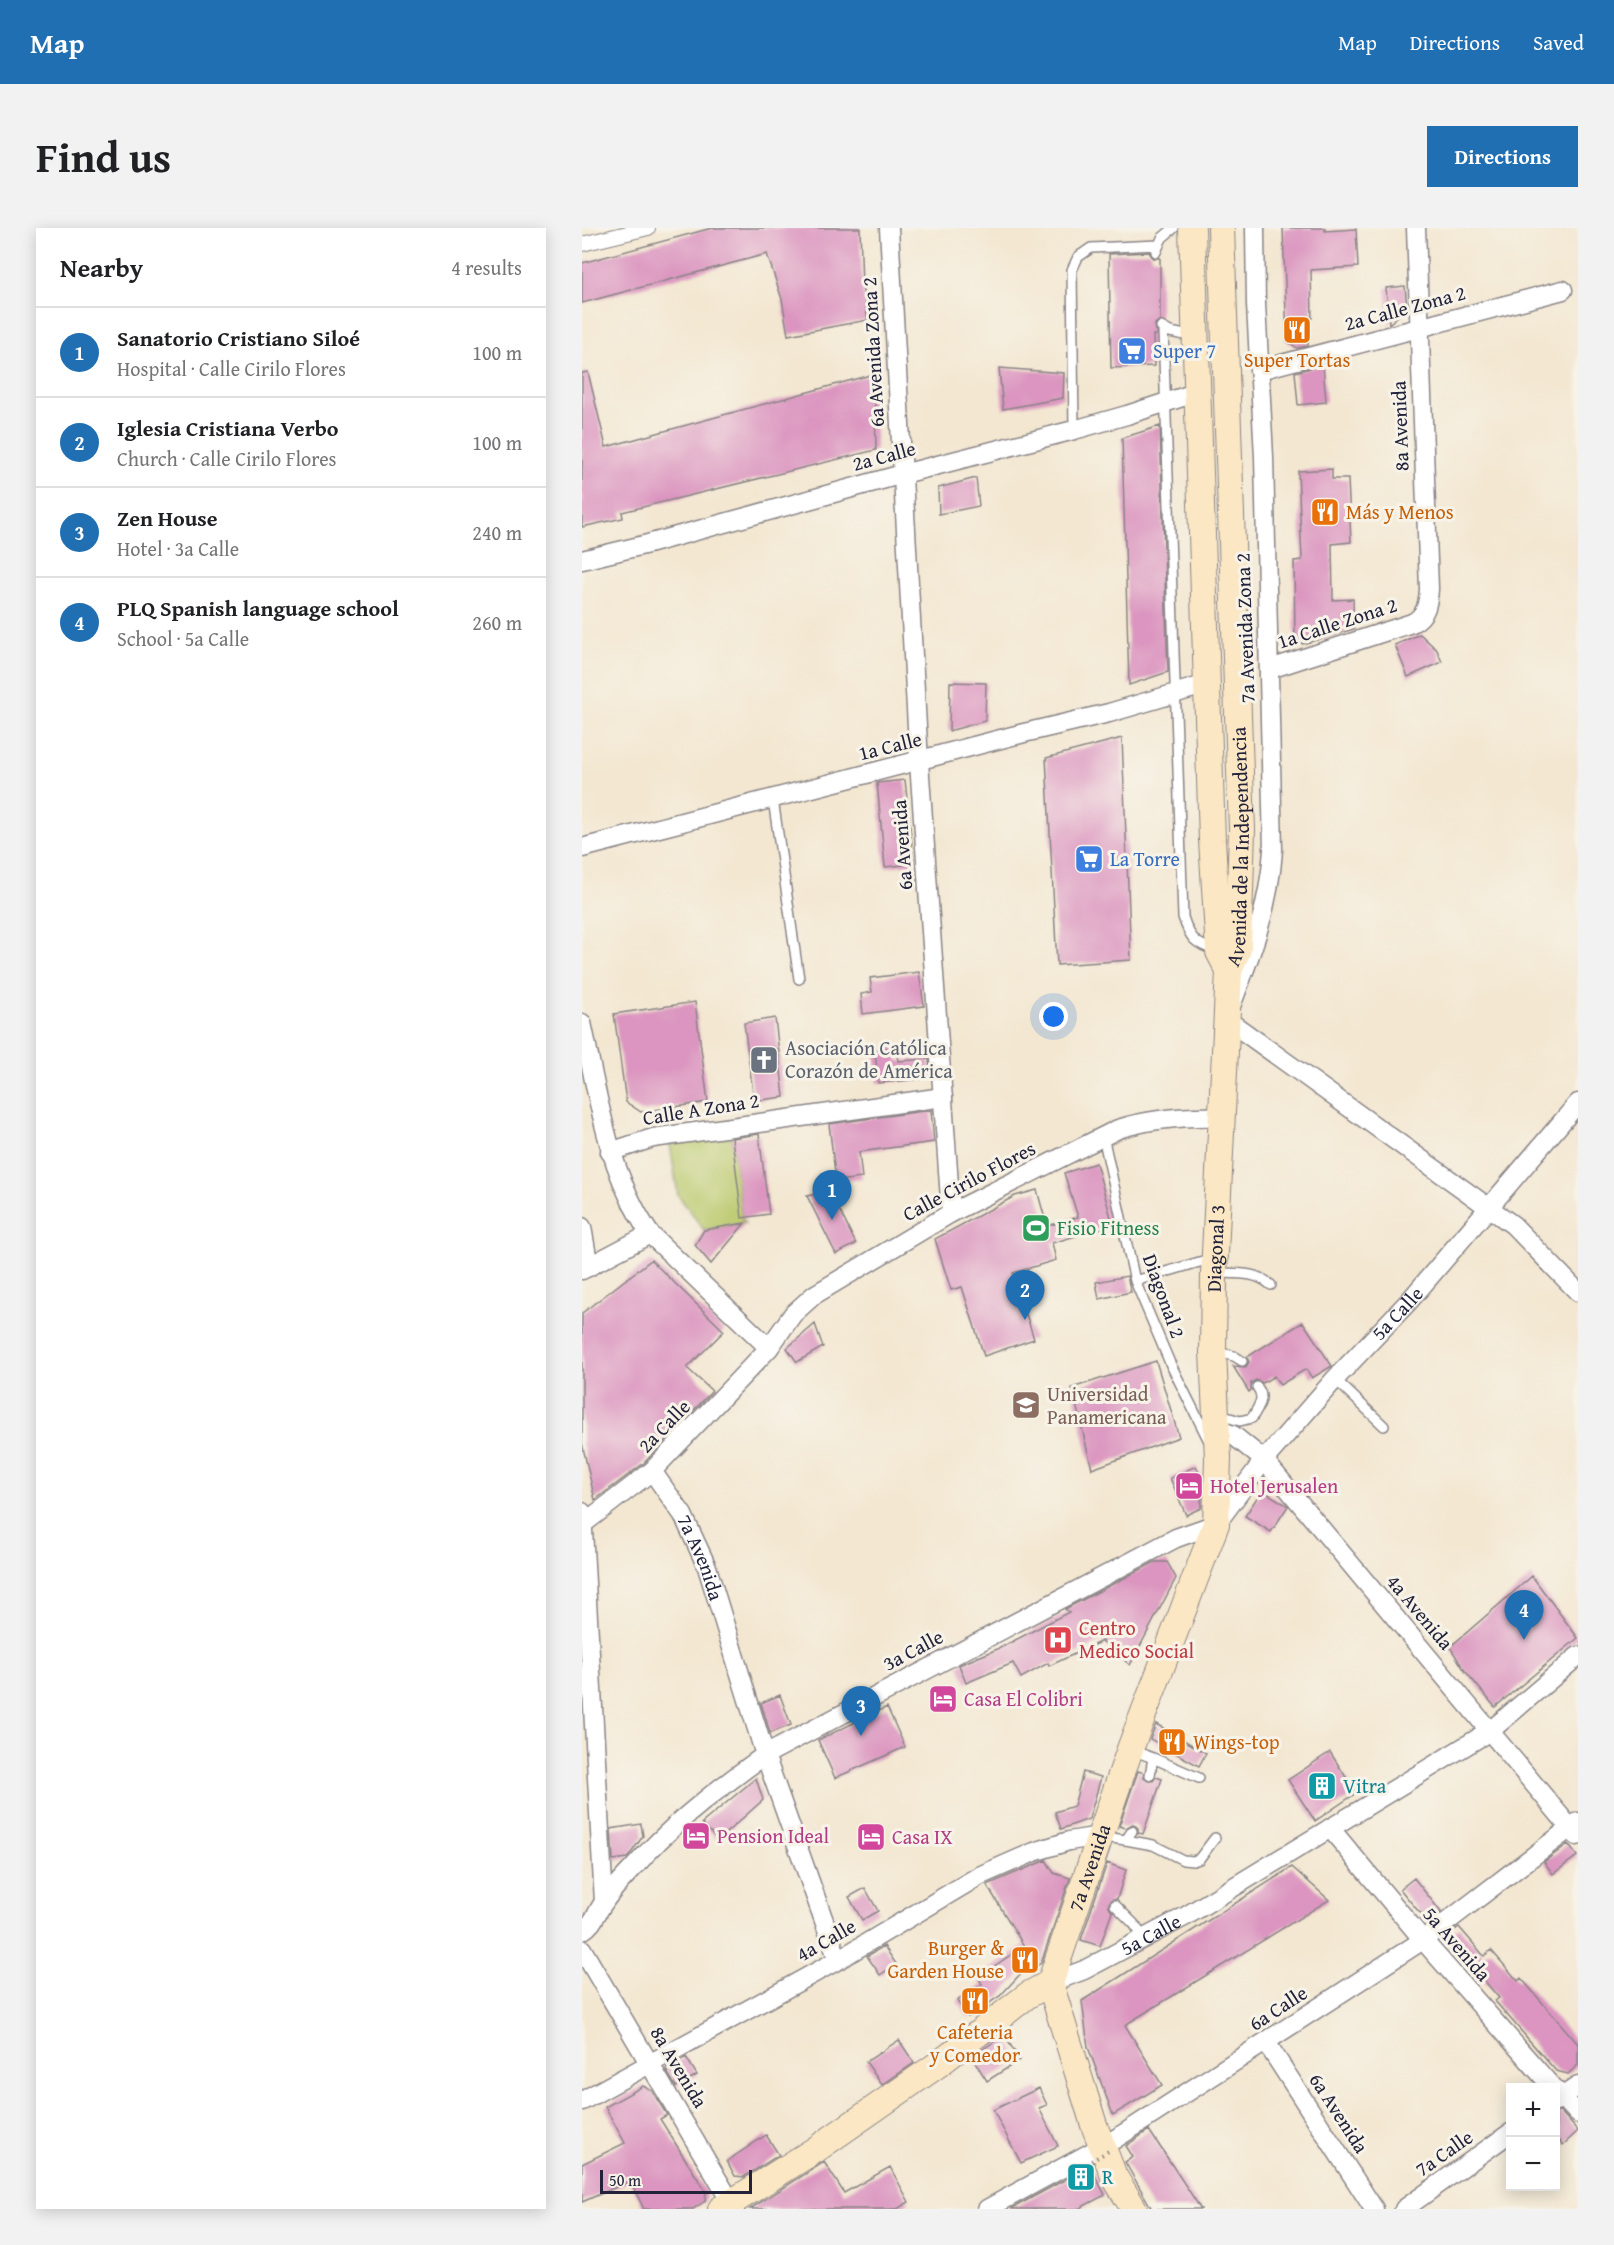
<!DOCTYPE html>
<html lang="en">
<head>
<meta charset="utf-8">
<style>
  body { margin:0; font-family:"Gentium Book Plus",serif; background:#f2f2f2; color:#202124 }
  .controls { position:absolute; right:18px; bottom:18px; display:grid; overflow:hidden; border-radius:0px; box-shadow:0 3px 15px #0003 }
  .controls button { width:54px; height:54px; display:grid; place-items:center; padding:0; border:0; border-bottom:2px solid #e0e0e0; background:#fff; color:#202124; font:30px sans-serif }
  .scale { position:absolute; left:18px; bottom:15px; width:152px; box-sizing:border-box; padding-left:6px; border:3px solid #22223b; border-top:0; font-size:16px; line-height:21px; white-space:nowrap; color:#22223b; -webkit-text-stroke:4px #f7f3e8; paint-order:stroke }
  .you { position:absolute; left:472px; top:789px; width:21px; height:21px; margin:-15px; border:4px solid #fff; border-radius:50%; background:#1a73e8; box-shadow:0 0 0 9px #1a73e833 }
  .badge { display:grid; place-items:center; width:39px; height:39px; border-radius:50%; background:#1f6fb2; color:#fff; font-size:20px; font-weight:700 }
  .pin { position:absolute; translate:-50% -50px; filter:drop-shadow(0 2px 3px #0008) }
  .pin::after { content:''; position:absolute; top:32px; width:21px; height:18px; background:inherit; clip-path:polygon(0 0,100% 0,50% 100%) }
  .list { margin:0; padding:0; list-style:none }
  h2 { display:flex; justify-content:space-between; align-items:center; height:78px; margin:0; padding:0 24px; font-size:26px }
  h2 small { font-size:20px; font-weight:400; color:#757577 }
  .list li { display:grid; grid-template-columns:39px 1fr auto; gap:18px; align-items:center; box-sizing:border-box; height:90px; padding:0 24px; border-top:2px solid #e0e0e0 }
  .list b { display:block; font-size:22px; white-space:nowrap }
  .list p { margin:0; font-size:20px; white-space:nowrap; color:#757577 }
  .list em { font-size:20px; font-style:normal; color:#757577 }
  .map { position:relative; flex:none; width:996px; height:1981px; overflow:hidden; border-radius:0px }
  header { display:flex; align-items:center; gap:36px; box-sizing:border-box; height:84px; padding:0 30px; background:#1f6fb2; color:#fff }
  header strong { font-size:28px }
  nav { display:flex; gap:33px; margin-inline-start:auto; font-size:21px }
  .intro { display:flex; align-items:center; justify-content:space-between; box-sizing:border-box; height:144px; padding:0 36px }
  h1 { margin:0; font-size:42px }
  .button { padding:15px 27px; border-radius:0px; background:#1f6fb2; color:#fff; font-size:21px; font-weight:700 }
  main { display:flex; gap:36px; padding:0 36px }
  aside { flex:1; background:#fff; border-radius:0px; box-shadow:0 3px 15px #0003 }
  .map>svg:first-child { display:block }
</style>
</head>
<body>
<header>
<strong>Map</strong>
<nav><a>Map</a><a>Directions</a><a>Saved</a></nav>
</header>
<div class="intro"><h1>Find us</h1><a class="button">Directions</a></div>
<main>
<aside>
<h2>Nearby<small>4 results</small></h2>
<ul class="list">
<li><span class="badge">1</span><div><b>Sanatorio Cristiano Siloé</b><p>Hospital · Calle Cirilo Flores</p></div><em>100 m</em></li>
<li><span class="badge">2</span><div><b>Iglesia Cristiana Verbo</b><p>Church · Calle Cirilo Flores</p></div><em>100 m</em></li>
<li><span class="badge">3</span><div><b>Zen House</b><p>Hotel · 3a Calle</p></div><em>240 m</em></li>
<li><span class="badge">4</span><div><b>PLQ Spanish language school</b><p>School · 5a Calle</p></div><em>260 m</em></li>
</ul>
</aside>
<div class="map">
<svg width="996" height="1981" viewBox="0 0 996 1981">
  <rect width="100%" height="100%" fill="#f7f3e8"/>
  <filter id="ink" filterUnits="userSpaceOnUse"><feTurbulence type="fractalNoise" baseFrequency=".0167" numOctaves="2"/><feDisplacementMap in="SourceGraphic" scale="12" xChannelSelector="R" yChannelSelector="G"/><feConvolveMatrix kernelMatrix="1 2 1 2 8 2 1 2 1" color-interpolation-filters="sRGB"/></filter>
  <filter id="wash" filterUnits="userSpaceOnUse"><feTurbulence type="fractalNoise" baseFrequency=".008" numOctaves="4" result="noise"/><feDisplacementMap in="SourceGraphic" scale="24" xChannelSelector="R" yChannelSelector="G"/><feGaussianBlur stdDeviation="1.35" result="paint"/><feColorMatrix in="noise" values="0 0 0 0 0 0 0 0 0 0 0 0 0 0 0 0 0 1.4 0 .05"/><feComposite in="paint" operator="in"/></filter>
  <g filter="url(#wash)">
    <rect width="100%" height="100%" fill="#f3e7d1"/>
    <!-- green -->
    <path fill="#bac96c" stroke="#6e7654" stroke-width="1.5" d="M150 908 160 990 163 995 122 1002 96 967 88 916Z"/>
    <g id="blocks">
      <!-- building -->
      <path fill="#db95c0" d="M130 0H278L280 57 286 92 206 107 200 71 185 26 0 75V35Z
        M701 0H743V3L774 1 776 39 729 42 730 90H725L726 118 715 120 705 113Z
        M567 24 571 30H578V92L573 96 574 107H571L572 138 529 140 527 26Z
        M823 58 825 80 807 96 804 60Z
        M741 137 744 174 716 177 713 144Z
        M417 140 482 145 481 170 421 181Z
        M6 144 24 219 292 146 294 222 40 284 41 290 0 299V145Z
        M578 198 586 444 547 457 540 210Z
        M750 241V251H766L769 314 750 316 751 372 771 371 772 401 721 416 713 412 712 333 720 332 716 243Z
        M394 250 397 278 357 286 356 260Z
        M838 406 855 422 860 434 826 449 813 417Z
        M368 454 404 455 403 493 367 503Z
        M540 510 549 732 475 737 464 530Z
        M323 552 332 636 303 639 295 555Z
        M337 744 342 778 281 786 279 766 290 764 288 750Z
        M113 774 126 874 59 884 44 874 32 786Z
        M193 790 202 869 172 873 162 795Z
        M314 819 316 833 347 831 348 844 341 851 296 855 293 822Z
        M349 882 352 914 277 924 280 950 254 953 247 896Z
        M177 906 187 986 160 990 150 910Z
        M514 935 531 997 470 1015 474 1032 431 1045 452 1111 402 1128 380 1059 369 1062 353 1011 433 968 455 962 465 998 496 989 482 945Z
        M248 963 274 1016 254 1026 225 968Z
        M163 995 129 1036 113 1017 122 1002Z
        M69 1032 142 1103 105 1140 130 1163 62 1235 13 1272 0 1215V1085Z
        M545 1048 549 1064 517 1071 514 1054Z
        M721 1094 750 1138 730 1150 724 1141 698 1157 692 1148 681 1155 674 1152 669 1155V1162L667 1164 651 1138 664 1139 667 1134 665 1129Z
        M233 1096 241 1119 215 1134 205 1120Z
        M574 1133 597 1209 510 1241 490 1160Z
        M614 1238 620 1252 619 1280 604 1287 588 1250Z
        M680 1262 706 1278 689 1304 663 1288Z
        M573 1334H585L594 1350 548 1437 520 1413 467 1438 466 1435 439 1450 431 1435 384 1455 377 1437 418 1420 487 1384 483 1381Z
        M950 1348 996 1410 913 1479 883 1443 868 1419Z
        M198 1467 209 1497 188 1505 179 1475Z
        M305 1479 323 1519 253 1550 236 1512Z
        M574 1496 624 1525 617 1538 568 1511Z
        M748 1524 774 1565 733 1593 706 1552Z
        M556 1543 562 1545V1550L566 1553H571L574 1549 580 1551 561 1606 556 1605V1600L551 1596 544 1600 537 1598Z
        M501 1544 519 1549 507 1591 479 1601 473 1584 492 1578Z
        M174 1550 181 1572 136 1612 120 1595Z
        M59 1596 61 1608 47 1628 45 1630 31 1632 29 1601Z
        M986 1616 995 1628 971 1646 962 1634Z
        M464 1632 472 1645 488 1650 459 1735 444 1745 442 1742 418 1768 386 1789 375 1773 400 1756 396 1749 442 1718 405 1657Z
        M525 1635 544 1642 535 1671H531L527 1675V1679L530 1684 518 1718 499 1712Z
        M710 1639 747 1672 543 1797 580 1857 531 1887 506 1819 500 1773Z
        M832 1650 859 1684 850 1691 837 1684 818 1661Z
        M283 1660 296 1683 280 1692 267 1669Z
        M877 1699 902 1728 909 1722 936 1753 939 1750 996 1816V1837L986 1846 974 1843 913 1773 917 1770 873 1718 871 1720 862 1710Z
        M302 1718 314 1736 298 1747 285 1728Z
        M422 1807 438 1832 405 1853 390 1829Z
        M317 1812 332 1835 300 1857 284 1834Z
        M104 1829 115 1847 94 1859 84 1842 85 1839Z
        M61 1858 70 1863 85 1887 78 1891 124 1964 123 1973 111 1981H62L48 1953 0 1974V1936L43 1915 23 1879Z
        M457 1860 465 1877 457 1880 476 1918 439 1935 411 1882Z
        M978 1883 996 1903 981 1917 974 1908V1884Z
        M567 1902 619 1981H570L543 1934 551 1929 544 1918Z
        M184 1907 197 1927 162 1949 153 1948 145 1933Z
        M242 1934 262 1965 308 1939 327 1974 315 1981H168Z
        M508 1938 523 1967 496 1981H429Z"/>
    </g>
  </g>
  <g filter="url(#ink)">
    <use href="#blocks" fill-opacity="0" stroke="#8a8486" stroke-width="1.5"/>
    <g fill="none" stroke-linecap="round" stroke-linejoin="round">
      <!-- service casing -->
      <g stroke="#8a8486" stroke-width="12">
        <path id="service" d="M574 24 580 10 592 0
          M579 99 588 104 613 109
          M581 101 601 689C608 711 613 716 635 723
          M492 202 490 42 496 29 509 20 576 17
          M191 571 217 751
          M521 908 553 1053 588 1135 627 1213
          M634 1045C654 1046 673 1043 689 1057
          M553 1053 631 1030
          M634 1124 652 1128 660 1133
          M753 1151 802 1198
          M638 1187 658 1193 670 1190C676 1179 684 1170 675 1159
          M550 1522 571 1530 568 1547
          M571 1530 617 1550
          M522 1609 544 1612 550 1603
          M544 1612 571 1617 601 1632 611 1633 617 1631 633 1610
          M533 1677 552 1696 562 1710"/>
      </g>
      <!-- pedestrian casing -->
      <g stroke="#8a8486" stroke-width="16">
        <path id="pedestrian" d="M0 16 66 0"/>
      </g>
      <!-- minor casing -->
      <g stroke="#8a8486" stroke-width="21">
        <g id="minor">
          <path d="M307 0 337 534 369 985"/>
          <path d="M673 0 674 76 682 229 691 622C687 685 666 733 644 791L931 997 996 1064"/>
          <path d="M677 142 981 62"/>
          <path d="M0 332 66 316 321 246 492 202 545 187 616 164"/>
          <path d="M688 441 830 395C844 388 846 376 847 361L834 0"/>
          <path d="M0 620 442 505 527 485 625 456"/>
          <path d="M0 795C16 867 25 943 68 1006L187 1120"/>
          <path d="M28 924 71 910 361 869"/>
          <path d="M0 999 7 1039"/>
          <path d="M0 1042 68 1006"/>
          <path d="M634 1201 651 1207 682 1232 995 1608"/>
          <path id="s1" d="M70 1243 101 1287 125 1339 183 1527 256 1732"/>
          <path d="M0 1284 22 1674"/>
          <path d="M1 1296 70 1243 187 1120 211 1086 232 1067 369 985 536 901C568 891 606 888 639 889"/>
          <path d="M748 1600 841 1712 971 1860"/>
          <path id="s2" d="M0 1703C12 1696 14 1685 22 1674 34 1656 51 1641 65 1625 100 1588 141 1557 183 1527L594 1310 634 1296 682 1232 753 1151 828 1072 996 875"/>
          <path d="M0 1721 153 1981"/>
          <path id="s3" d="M468 1755 502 1742 604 1688 908 1503 996 1428"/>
          <path d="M684 1814 792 1981"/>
          <path d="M974 1862 996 1886"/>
          <path d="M0 1873 256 1732 397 1648 452 1624 487 1613 518 1608"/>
          <path d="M974 1873 996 1858"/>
          <path d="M405 1981 530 1913 841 1712 996 1594"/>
          <path d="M822 1981 928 1905"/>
        </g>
      </g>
      <!-- secondary casing -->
      <g stroke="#8a8486" stroke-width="28">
        <g id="secondary">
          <path d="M610 0 630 612 637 724 647 743"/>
          <path d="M139 1981 233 1922 358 1835 446 1767 468 1755"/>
          <path id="s4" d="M552 1981 532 1948 512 1897 468 1755 548 1521 634 1296 636 1230 631 1124 632 1045 647 743 656 721 660 602 639 0"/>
        </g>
      </g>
      <!-- service -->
      <use href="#service" stroke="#fff" stroke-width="9"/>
      <!-- pedestrian -->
      <use href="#pedestrian" stroke="#fff" stroke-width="14"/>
      <!-- minor -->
      <use href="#minor" stroke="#fff" stroke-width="18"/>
      <!-- secondary -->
      <use href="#secondary" stroke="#fbe7c3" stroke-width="26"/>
      <!-- path-bridge -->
      <path stroke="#8a8486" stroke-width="4" stroke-dasharray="1.5 4.5" stroke-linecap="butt" d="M504 1936 530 1921"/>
    </g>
  </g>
  <!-- icons -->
  <defs>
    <g id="restaurant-square" transform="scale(1.5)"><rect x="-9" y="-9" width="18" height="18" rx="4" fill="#e8710a" stroke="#f7f3e8"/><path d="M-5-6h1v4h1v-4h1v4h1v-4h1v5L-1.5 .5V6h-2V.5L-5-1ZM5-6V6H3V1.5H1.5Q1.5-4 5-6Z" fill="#fff"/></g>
    <g id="supermarket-square" transform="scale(1.5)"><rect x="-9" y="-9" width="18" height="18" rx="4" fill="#3f7fe0" stroke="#f7f3e8"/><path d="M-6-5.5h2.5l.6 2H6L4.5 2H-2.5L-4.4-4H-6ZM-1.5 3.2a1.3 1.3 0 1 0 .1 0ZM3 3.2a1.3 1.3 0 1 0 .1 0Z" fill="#fff"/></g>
    <g id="church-square" transform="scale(1.5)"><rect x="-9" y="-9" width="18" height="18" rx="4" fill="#6b7280" stroke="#f7f3e8"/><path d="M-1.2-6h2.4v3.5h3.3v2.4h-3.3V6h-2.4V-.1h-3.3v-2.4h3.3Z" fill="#fff"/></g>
    <g id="stadium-square" transform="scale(1.5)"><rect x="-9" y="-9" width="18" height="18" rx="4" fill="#2e9e5b" stroke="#f7f3e8"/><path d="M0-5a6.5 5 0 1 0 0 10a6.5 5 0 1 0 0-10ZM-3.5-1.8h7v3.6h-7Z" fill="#fff"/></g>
    <g id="university-square" transform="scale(1.5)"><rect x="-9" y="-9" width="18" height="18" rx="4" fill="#8d6e63" stroke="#f7f3e8"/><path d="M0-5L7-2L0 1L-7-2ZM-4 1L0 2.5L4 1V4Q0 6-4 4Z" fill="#fff"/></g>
    <g id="hotel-square" transform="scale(1.5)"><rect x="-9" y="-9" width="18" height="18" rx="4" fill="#d1479c" stroke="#f7f3e8"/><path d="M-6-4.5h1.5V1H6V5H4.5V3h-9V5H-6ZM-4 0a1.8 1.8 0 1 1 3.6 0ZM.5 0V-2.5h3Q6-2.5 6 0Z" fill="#fff"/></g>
    <g id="hospital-square" transform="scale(1.5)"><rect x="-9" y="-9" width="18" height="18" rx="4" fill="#e0444e" stroke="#f7f3e8"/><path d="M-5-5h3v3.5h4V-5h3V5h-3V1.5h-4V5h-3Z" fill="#fff"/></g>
    <g id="building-square" transform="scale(1.5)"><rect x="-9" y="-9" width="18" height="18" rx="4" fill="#0f9aa8" stroke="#f7f3e8"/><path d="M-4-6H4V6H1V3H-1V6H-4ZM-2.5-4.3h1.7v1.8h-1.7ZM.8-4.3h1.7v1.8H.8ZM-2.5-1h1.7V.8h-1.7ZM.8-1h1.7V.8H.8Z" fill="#fff"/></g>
  </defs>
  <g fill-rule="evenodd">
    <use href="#restaurant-square" x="715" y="102"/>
    <use href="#supermarket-square" x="550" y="123"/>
    <use href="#restaurant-square" x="743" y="284"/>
    <use href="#supermarket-square" x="507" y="631"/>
    <use href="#church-square" x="182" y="832"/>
    <use href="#stadium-square" x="454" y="1000"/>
    <use href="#university-square" x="444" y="1177"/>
    <use href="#hotel-square" x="607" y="1258"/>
    <use href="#hospital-square" x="476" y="1412"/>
    <use href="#hotel-square" x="361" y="1471"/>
    <use href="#restaurant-square" x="590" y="1514"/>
    <use href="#building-square" x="740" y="1558"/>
    <use href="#hotel-square" x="114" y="1608"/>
    <use href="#hotel-square" x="289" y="1609"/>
    <use href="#restaurant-square" x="443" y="1732"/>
    <use href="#restaurant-square" x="393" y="1773"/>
    <use href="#building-square" x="499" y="1949"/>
  </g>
  <g text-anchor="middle" stroke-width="6" stroke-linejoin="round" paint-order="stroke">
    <!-- street labels -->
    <g font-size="20" fill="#22223b" stroke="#f7f3e8">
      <text transform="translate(823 80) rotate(-15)" y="7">2a Calle Zona 2</text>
      <text transform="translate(291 124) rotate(-93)" y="7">6a Avenida Zona 2</text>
      <text transform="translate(818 198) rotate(-92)" y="7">8a Avenida</text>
      <text transform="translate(302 228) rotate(-15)" y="7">2a Calle</text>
      <text transform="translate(755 395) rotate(-18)" y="7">1a Calle Zona 2</text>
      <text transform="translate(663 400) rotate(-92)" y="7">7a Avenida Zona 2</text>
      <text transform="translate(308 518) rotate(-14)" y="7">1a Calle</text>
      <text dy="7" stroke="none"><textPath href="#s4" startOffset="1410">Avenida de la Independencia</textPath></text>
      <text transform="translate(320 617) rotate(-94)" y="7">6a Avenida</text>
      <text transform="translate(119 881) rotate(-9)" y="7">Calle A Zona 2</text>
      <text transform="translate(387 953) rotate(-28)" y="7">Calle Cirilo Flores</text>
      <text dy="7" stroke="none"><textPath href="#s4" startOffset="1006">Diagonal 3</textPath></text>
      <text transform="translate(582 1068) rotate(70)" y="7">Diagonal 2</text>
      <text dy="7" stroke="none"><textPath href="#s2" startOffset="1041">5a Calle</textPath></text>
      <text transform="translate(82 1198) rotate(-46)" y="7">2a Calle</text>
      <text dy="7" stroke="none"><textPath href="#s1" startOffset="100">7a Avenida</textPath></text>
      <text transform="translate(838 1384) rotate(50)" y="7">4a Avenida</text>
      <text transform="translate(331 1422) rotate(-28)" y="7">3a Calle</text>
      <text dy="7" stroke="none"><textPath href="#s4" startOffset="364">7a Avenida</textPath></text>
      <text dy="7" stroke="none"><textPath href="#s3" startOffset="112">5a Calle</textPath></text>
      <text transform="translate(244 1712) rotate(-30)" y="7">4a Calle</text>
      <text transform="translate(875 1716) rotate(49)" y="7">5a Avenida</text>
      <text transform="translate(696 1780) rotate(-33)" y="7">6a Calle</text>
      <text transform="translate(97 1839) rotate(59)" y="7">8a Avenida</text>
      <text transform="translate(757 1885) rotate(57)" y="7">6a Avenida</text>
      <text transform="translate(862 1925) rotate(-35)" y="7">7a Calle</text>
    </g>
    <!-- shop labels -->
    <g font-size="20" fill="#366cbe" stroke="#f7f3e8" text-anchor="start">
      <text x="571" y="130">Super 7</text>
      <text x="528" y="638">La Torre</text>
    </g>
    <!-- food labels -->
    <g font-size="20" fill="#c56008" stroke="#f7f3e8">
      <text x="715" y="139">Super Tortas</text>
      <text x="764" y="291" text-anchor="start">Más y Menos</text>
      <text x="611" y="1521" text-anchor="start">Wings-top</text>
      <text x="422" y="1727" text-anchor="end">Burger &amp;<tspan x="422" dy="23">Garden House</tspan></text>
      <text x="393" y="1811">Cafeteria<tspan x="393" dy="23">y Comedor</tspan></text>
    </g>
    <!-- worship labels -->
    <g font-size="20" fill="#5b616d" stroke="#f7f3e8" text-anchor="start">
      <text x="203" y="827">Asociación Católica<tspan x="203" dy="23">Corazón de América</tspan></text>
    </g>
    <!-- leisure labels -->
    <g font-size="20" fill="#27864d" stroke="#f7f3e8" text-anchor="start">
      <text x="475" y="1007">Fisio Fitness</text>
    </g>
    <!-- education labels -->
    <g font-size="20" fill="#785e54" stroke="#f7f3e8" text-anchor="start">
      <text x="465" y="1173">Universidad<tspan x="465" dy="23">Panamericana</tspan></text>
    </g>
    <!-- hotel labels -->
    <g font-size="20" fill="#b23c85" stroke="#f7f3e8" text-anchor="start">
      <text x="628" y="1265">Hotel Jerusalen</text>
      <text x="382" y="1478">Casa El Colibri</text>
      <text x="135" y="1615">Pension Ideal</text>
      <text x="310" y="1616">Casa IX</text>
    </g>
    <!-- health labels -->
    <g font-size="20" fill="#be3a42" stroke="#f7f3e8" text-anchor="start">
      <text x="497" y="1407">Centro<tspan x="497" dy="23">Medico Social</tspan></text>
    </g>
    <!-- culture labels -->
    <g font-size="20" fill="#0d838f" stroke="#f7f3e8" text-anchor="start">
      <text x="761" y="1565">Vitra</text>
      <text x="520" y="1956">R</text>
    </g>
  </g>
</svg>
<div class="controls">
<button>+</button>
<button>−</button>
</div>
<div class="scale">50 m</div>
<div class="you"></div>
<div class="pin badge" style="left:250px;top:992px">1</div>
<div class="pin badge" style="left:443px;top:1092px">2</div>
<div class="pin badge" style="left:279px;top:1508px">3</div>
<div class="pin badge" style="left:942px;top:1412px">4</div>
</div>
</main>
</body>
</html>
